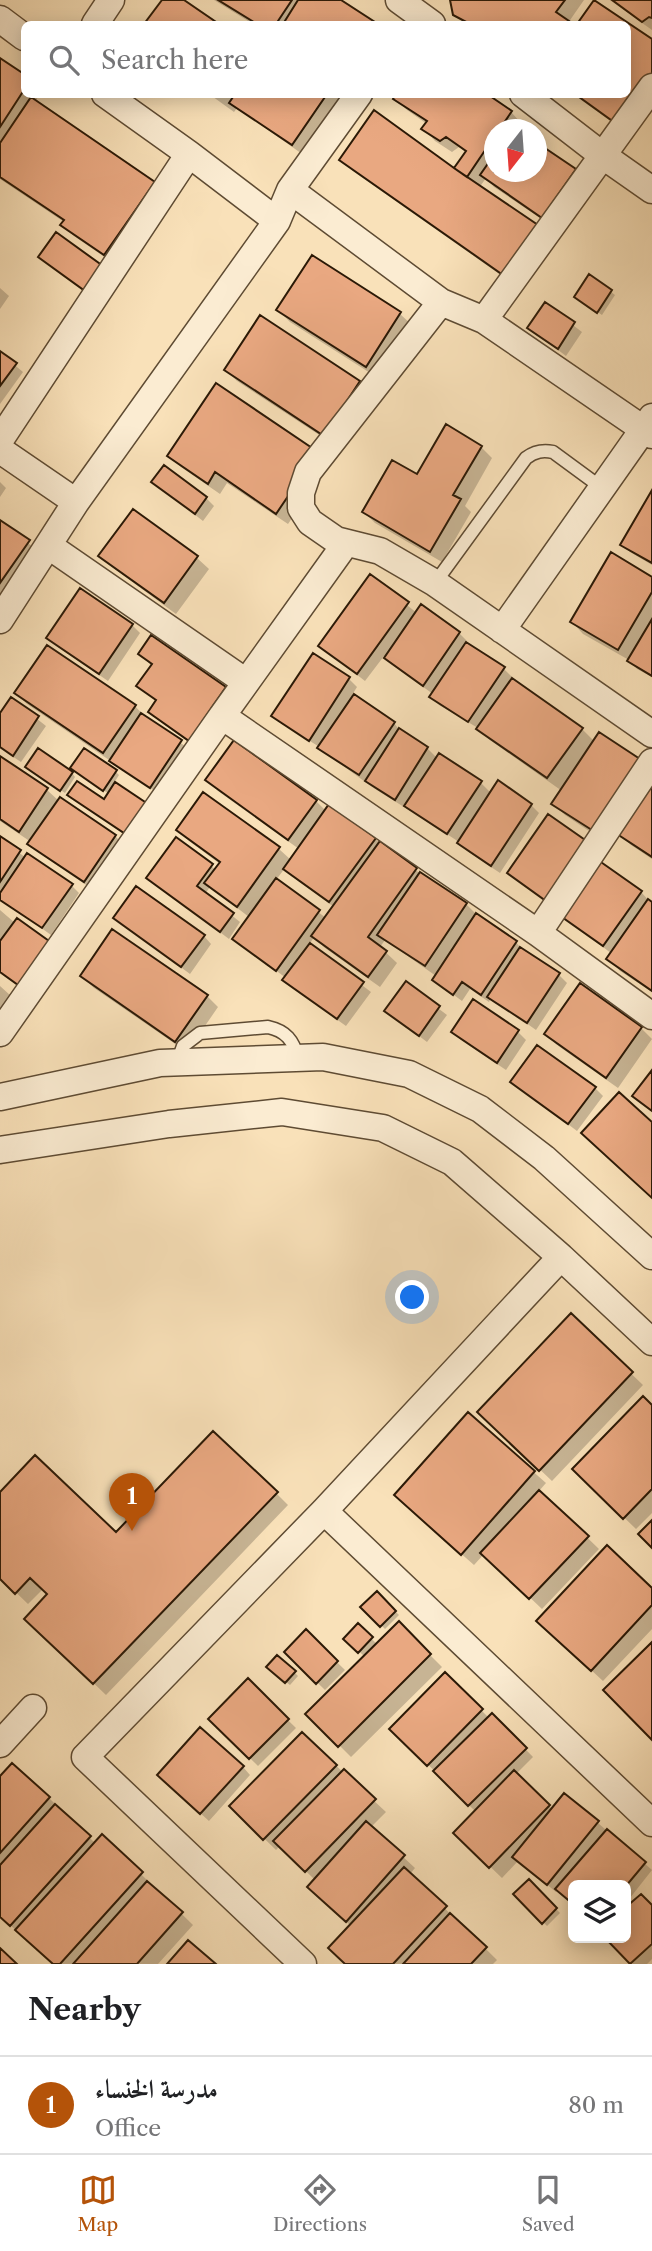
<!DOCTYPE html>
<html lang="en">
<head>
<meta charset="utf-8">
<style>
  body { margin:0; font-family:"Libre Caslon Text",Amiri,serif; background:#f2f2f2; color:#202124 }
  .controls { position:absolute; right:21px; bottom:21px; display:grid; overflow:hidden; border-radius:10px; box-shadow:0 4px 18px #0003 }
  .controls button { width:63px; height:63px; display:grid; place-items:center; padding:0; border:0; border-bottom:2px solid #e0e0e0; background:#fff; color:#202124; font:35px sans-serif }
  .compass { position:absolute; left:484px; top:119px; width:63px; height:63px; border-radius:50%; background:#fff; box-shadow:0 4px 18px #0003; rotate:197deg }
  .you { position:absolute; left:413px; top:1298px; width:24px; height:24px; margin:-18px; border:5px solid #fff; border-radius:50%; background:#1a73e8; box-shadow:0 0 0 10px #1a73e833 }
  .badge { display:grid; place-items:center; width:46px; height:46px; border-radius:50%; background:#b45309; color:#fff; font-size:23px; font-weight:700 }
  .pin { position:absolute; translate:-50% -58px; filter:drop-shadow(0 2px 4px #0008) }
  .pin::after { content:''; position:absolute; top:37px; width:24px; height:21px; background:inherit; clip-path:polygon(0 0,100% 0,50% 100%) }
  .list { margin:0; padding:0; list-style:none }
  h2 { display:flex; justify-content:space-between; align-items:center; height:91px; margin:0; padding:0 28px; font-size:30px }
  h2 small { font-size:23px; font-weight:400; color:#757577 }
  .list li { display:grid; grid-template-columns:46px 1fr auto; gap:21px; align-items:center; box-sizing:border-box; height:98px; padding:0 28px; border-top:2px solid #e0e0e0 }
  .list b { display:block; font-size:26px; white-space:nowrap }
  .list p { margin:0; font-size:23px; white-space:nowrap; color:#757577 }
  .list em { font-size:23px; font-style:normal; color:#757577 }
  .icon { flex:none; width:38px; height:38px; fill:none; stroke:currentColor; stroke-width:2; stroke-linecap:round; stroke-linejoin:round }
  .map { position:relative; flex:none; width:652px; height:1964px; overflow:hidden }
  .search { position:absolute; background:#fff; box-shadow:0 4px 18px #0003; left:21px; right:21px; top:21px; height:77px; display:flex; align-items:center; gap:18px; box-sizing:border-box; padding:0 24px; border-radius:10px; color:#757577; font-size:26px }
  .sheet { height:189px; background:#fff }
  nav { display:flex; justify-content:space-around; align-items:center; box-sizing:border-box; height:98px; border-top:2px solid #e0e0e0; background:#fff; font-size:19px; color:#757577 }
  nav a { display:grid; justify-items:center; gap:4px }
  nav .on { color:#b45309 }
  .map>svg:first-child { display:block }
</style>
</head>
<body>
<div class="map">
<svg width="652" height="1964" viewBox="0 0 652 1964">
  <rect width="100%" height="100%" fill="#f9e1b9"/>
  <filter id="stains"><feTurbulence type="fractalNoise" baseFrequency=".00286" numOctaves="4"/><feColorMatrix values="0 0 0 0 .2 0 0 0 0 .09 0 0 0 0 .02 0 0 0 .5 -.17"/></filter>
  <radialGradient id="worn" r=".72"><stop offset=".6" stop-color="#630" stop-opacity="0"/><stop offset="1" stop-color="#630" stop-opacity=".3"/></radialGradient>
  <!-- shadow -->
  <path fill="#0003" fill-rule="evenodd" d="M164 0H181L216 24H147Z
    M214 0H338L375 24H253Z
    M452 0H584L568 23 571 24H465L455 14Z
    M610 0H652V30Z
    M596 1 652 41 630 135 573 94H628V24H579Z
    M0 60 24 76V94H40L35 102 153 183 116 265 74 236 62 225 64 222 0 179Z
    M209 94H340L344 98 305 156 237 108 234 112Z
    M395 99 511 112 522 124 518 130H494V172L575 170 586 182 555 228 494 187 486 178 479 188 515 285 353 171 341 159 454 171 467 153 459 147 452 152 435 141 424 129 427 124 407 110Z
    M312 258 400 314 412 325 378 378 290 322 278 310Z
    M590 276 615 295 602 315 580 300Z
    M0 288 9 296 0 309Z
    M545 304 582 332 566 356 529 328Z
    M261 318 359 383 371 394 336 446 237 381 226 370Z
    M0 353 23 372 0 404Z
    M481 447 492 458 465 506 471 512 442 562 375 523 364 512Z
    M169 456 328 465 288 524 227 483 220 494 181 467Z
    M0 482 6 488 0 497Z
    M153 482 206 498 214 506 203 521Z
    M652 494V565L630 552 622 544Z
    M133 511 197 558 209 569 176 614 112 567 101 556Z
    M0 522 37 550 0 602Z
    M371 577 417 613 421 607 459 633 467 641 466 644 504 669 512 677 510 679 582 729 595 742 607 843 565 815 554 804 562 791 490 740 478 728 439 705 431 697 433 694 394 666 384 656 365 681 320 646Z
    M652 579V677L637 669 629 660 583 634 572 622Z
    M81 591 132 625 140 633 108 681 57 646 49 638Z
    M152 638 225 689 236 700 201 751 162 723 150 712 157 702 138 686 152 666 140 654Z
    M314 655 349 679 357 687 352 695 394 723 401 732 427 748 437 758 439 755 481 783 491 793 531 805 539 813 500 873 467 851 456 840 414 813 405 804 404 807 375 789 328 755 318 746 282 724 274 716Z
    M16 693 135 706 146 718 189 749 159 794 27 704Z
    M12 699 46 726 21 762 0 748V717Z
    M0 758 47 790 59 801 115 836 123 844 92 889 38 852 30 844 31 842 0 821Z
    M31 770 72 773 75 777 65 793Z
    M76 771 116 772 119 775 114 783 150 807 138 844 78 802 70 794 104 801 109 794Z
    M207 780 316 801 326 811 375 839 422 875 466 904 478 916 516 942 523 951 559 975 567 983 536 1030 491 998 489 1002 470 989 462 1001 434 980 436 976 385 940 380 947 397 963 380 987 325 948 314 937 309 945 371 992 346 1026 293 988 285 980 286 978 234 939 249 917 210 887 205 894 240 922 229 939 148 878 211 866 216 870 220 864 189 841 178 830 204 794 279 849 291 860 299 849 218 791ZM285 868 297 880 334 907 326 918 276 880Z
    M652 785V859L631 845 619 834Z
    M0 838 26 858 71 885 79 893 51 935 0 898Z
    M599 862 641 892 652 904V992L620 971 609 959 612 954 561 914Z
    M509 873 555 908 517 881Z
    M0 910 15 923 34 997 0 973Z
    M115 918 204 936 211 944 190 974Z
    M82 976 207 996 218 1007 187 1052 94 988Z
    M406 984 447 1015 427 1042 386 1011Z
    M0 986 11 996 0 1014Z
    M580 986 641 1028 652 1039 618 1088 557 1045 546 1034Z
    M473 1002 518 1032 526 1040 506 1070 461 1040 453 1032Z
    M512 1082 595 1088 603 1096 577 1131Z
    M571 1316 643 1385 552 1481 491 1423Z
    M652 1407V1513L636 1529 574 1469Z
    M468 1414 546 1483 539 1491 599 1549 542 1609 484 1554 474 1565 408 1507Z
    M276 1493 288 1505 106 1695 27 1619 49 1595 43 1589 28 1604 0 1577V1494L116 1534Z
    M652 1590V1629L603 1681 550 1632Z
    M377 1593 399 1615 385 1629 363 1607Z
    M399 1624 442 1667 351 1757 308 1714 365 1657 346 1639 358 1626 378 1645Z
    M306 1632 345 1670 325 1690 286 1652Z
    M272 1671 294 1672 298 1676 290 1685Z
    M445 1674 489 1718 492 1715 533 1757 516 1774 553 1810 598 1823 652 1870 626 1903V1885H573V1904L558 1889 556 1892 518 1861 502 1878 455 1833 476 1812 392 1729Z
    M248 1681 296 1728 258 1766 210 1719Z
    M302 1734 386 1812 371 1827 415 1868 410 1874 497 1960 493 1964H347L351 1926 320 1898 315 1880 280 1846 276 1850 231 1806Z
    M243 1767 250 1775 209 1821 167 1783Z
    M0 1779 49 1798 95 1843 102 1836 193 1925 158 1964H54L0 1916Z
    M529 1881 560 1913 547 1926 516 1894Z
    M641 1896 652 1908V1959L647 1964H633L608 1938H626V1910Z"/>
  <!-- building -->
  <path fill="#e9a881" stroke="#2b1906" stroke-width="2" d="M162 0H184L219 24H144Z
    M218 0H292L276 24H257Z
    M298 0H341L378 24H283Z
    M450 0H565L556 12 572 23 496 24 491 22 487 24H470L453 15Z
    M594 0 652 39V78L618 125 575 94H628V24H577Z
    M612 0H652V18L649 17 642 22Z
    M0 58 24 74V90L0 127Z
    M235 94H327L292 145 229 103Z
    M396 94H487L512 111 499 130H494V137L467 177 454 168 466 151 446 137 440 141 421 129 427 121 393 99Z
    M31 97 155 182 104 255 60 225 64 220 0 177V143Z
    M374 110 454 168 538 225 503 275 339 160Z
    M536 142 576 169 542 218 480 175 494 155V172H536Z
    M56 232 103 266 85 291 38 257Z
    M312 255 401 312 366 367 276 310Z
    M589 274 612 290 597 313 574 297Z
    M545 302 575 322 558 349 527 328Z
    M260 315 360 381 324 436 224 370Z
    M0 351 17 363 0 386Z
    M216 383 318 452 276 514 215 472 208 484 167 456Z
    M446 424 482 446 453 495 461 499 430 552 362 512 392 460 417 474Z
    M164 465 207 497 195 514 151 482Z
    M652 490V563L620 545Z
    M133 509 198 556 164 603 98 556Z
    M0 520 30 540 0 583Z
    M611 552 652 577V592L618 650 570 622Z
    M370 574 409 602 357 674 318 646Z
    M80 588 133 624 99 674 46 638Z
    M421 604 460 632 423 686 384 658Z
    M652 619V676L627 661Z
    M151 635 226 687 189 741 148 712 156 700 136 686 152 664 138 654Z
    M466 642 505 667 468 722 429 697Z
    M47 645 136 705 103 753 14 693Z
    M313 653 350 677 309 741 271 716Z
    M512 678 583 728 547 778 476 729Z
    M354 694 395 722 359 775 317 748Z
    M11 697 39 716 13 756 0 747V713Z
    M141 713 182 740 150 788 109 761Z
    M399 728 428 747 395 800 365 781Z
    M599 732 643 761 595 832 551 804Z
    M234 740 317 800 288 840 205 780Z
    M38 748 73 772 60 791 25 767Z
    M84 748 117 770 103 791 70 768Z
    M439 753 482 781 447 834 404 806Z
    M0 756 48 788 19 832 0 819Z
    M498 780 532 804 491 866 457 843Z
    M77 781 104 799 115 782 151 806 130 837 67 795Z
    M652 782V857L617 834Z
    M203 792 280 847 237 907 204 883 220 862 176 830Z
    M60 797 116 835 84 882 27 844Z
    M329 804 376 838 329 902 283 869Z
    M548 814 588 842 546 901 507 873Z
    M0 836 21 850 0 882Z
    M176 837 213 864 197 886 234 913 220 932 146 878Z
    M380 841 417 868 368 937 387 951 368 977 311 936Z
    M27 853 73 884 42 928 0 900V893Z
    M598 860 642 891 603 946 559 915Z
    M420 872 467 903 425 966 377 935Z
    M276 878 320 910 276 971 232 939Z
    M136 886 205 935 181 967 113 918Z
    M648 899 652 902V991L606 959Z
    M476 913 517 941 481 995 462 982 453 995 432 980Z
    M17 918 56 946 25 990 0 972V941Z
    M112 929 208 995 175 1042 80 976Z
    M310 943 364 982 337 1019 282 980Z
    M520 947 560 973 527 1023 487 997Z
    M406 981 440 1006 419 1036 384 1011Z
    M580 983 642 1027 606 1078 544 1034Z
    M473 999 519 1030 497 1063 451 1032Z
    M537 1045 596 1087 568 1124 510 1082Z
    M652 1070V1111L632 1096Z
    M619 1092 652 1122V1198L581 1133Z
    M571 1313 633 1372 539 1471 477 1412Z
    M643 1396 652 1405V1489L623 1519 572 1469Z
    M468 1412 535 1471 461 1555 394 1495Z
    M213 1431 278 1492 93 1684 24 1619 47 1594 30 1578 15 1594 0 1579V1492L35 1455 116 1532Z
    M539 1490 589 1536 529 1599 480 1553Z
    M652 1520V1548L638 1534Z
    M607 1545 652 1588V1605L591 1671 536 1621Z
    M377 1591 396 1611 380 1627 360 1607Z
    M399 1621 431 1654 338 1747 305 1714Z
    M358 1623 373 1637 358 1653 343 1639Z
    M306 1629 338 1661 316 1684 284 1652Z
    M652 1642V1740L603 1690Z
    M277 1655 296 1671 285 1683 266 1667Z
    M445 1672 483 1709 427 1766 389 1729Z
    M248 1678 289 1719 249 1759 208 1719Z
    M492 1713 527 1748 468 1806 433 1771Z
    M200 1727 244 1766 200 1814 157 1775Z
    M302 1732 337 1765 263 1840 229 1806Z
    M12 1763 50 1797 0 1853V1776Z
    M344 1769 376 1799 305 1872 273 1841Z
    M514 1770 550 1805 489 1868 453 1833Z
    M564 1793 599 1821 547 1885 512 1857Z
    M55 1804 91 1836 10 1926 0 1917V1865Z
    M366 1821 405 1855 346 1922 307 1887Z
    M607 1829 646 1862 626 1886 573 1885V1904L555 1889Z
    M102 1834 143 1872 60 1964H53L15 1930Z
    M404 1867 447 1906 393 1964H345L328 1948Z
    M529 1879 557 1908 542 1924 513 1894Z
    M147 1881 183 1912 137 1964H73Z
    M641 1894 652 1905V1944L630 1964 605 1938H626V1907Z
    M450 1913 487 1947 471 1964H403Z
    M188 1940 216 1964H167Z
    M0 1948 17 1964H0Z"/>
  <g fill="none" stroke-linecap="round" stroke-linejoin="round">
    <!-- service casing -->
    <g stroke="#5e4b33" stroke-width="15">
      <path id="service" d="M435 583 526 458C535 451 543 450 553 452L602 488
        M177 1063 183 1046 200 1033 268 1027C286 1031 293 1040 298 1058"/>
    </g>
    <!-- minor casing -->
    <g stroke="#5e4b33" stroke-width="29">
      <path id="minor" d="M399 0 432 24
        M0 19 24 37
        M95 24 111 0
        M105 94 189 154 277 221
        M523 94 602 155 652 190
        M290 190 441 302 484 320 652 435
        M441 302 308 472 301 493V508L310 522 336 540 380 551 435 583 652 734
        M484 320 652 87
        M0 440 189 154
        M0 450 76 502
        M49 546 246 682
        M0 620 76 502 277 221 290 190 359 94
        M502 630 652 417
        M222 716 346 543
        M538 933 652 762
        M0 1033 222 716 538 933 652 1016
        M0 1097 160 1063 323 1057 409 1074 480 1109 544 1158 652 1256
        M0 1150 169 1124 282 1112 383 1128 452 1162 561 1257 652 1342
        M324 1511 652 1823
        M0 1744 33 1708
        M303 1964 85 1757 324 1511 561 1257"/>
    </g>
    <!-- service -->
    <use href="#service" stroke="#fbecd2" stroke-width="12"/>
    <!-- minor -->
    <use href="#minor" stroke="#fbecd2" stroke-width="26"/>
  </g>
  <rect width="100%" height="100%" filter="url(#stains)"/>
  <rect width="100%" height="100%" fill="url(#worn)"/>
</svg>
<div class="controls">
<button><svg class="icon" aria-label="layers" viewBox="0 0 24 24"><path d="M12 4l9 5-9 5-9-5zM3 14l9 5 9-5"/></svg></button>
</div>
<svg class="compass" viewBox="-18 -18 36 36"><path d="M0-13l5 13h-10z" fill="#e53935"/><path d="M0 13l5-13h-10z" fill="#757577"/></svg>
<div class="you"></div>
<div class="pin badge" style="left:132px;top:1531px">1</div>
<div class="search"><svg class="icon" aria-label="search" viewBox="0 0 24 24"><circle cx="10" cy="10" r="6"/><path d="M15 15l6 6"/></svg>Search here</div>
</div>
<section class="sheet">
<h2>Nearby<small></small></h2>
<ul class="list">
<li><span class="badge">1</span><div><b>مدرسة الخنساء</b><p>Office</p></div><em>80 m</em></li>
</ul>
</section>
<nav>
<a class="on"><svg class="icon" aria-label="map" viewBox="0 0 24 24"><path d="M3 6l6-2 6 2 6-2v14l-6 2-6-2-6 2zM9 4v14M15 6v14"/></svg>Map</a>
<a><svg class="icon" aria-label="directions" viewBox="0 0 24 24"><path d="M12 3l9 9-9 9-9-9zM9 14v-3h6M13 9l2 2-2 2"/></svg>Directions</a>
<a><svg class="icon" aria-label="saved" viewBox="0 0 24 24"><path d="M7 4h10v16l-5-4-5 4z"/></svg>Saved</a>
</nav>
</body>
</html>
